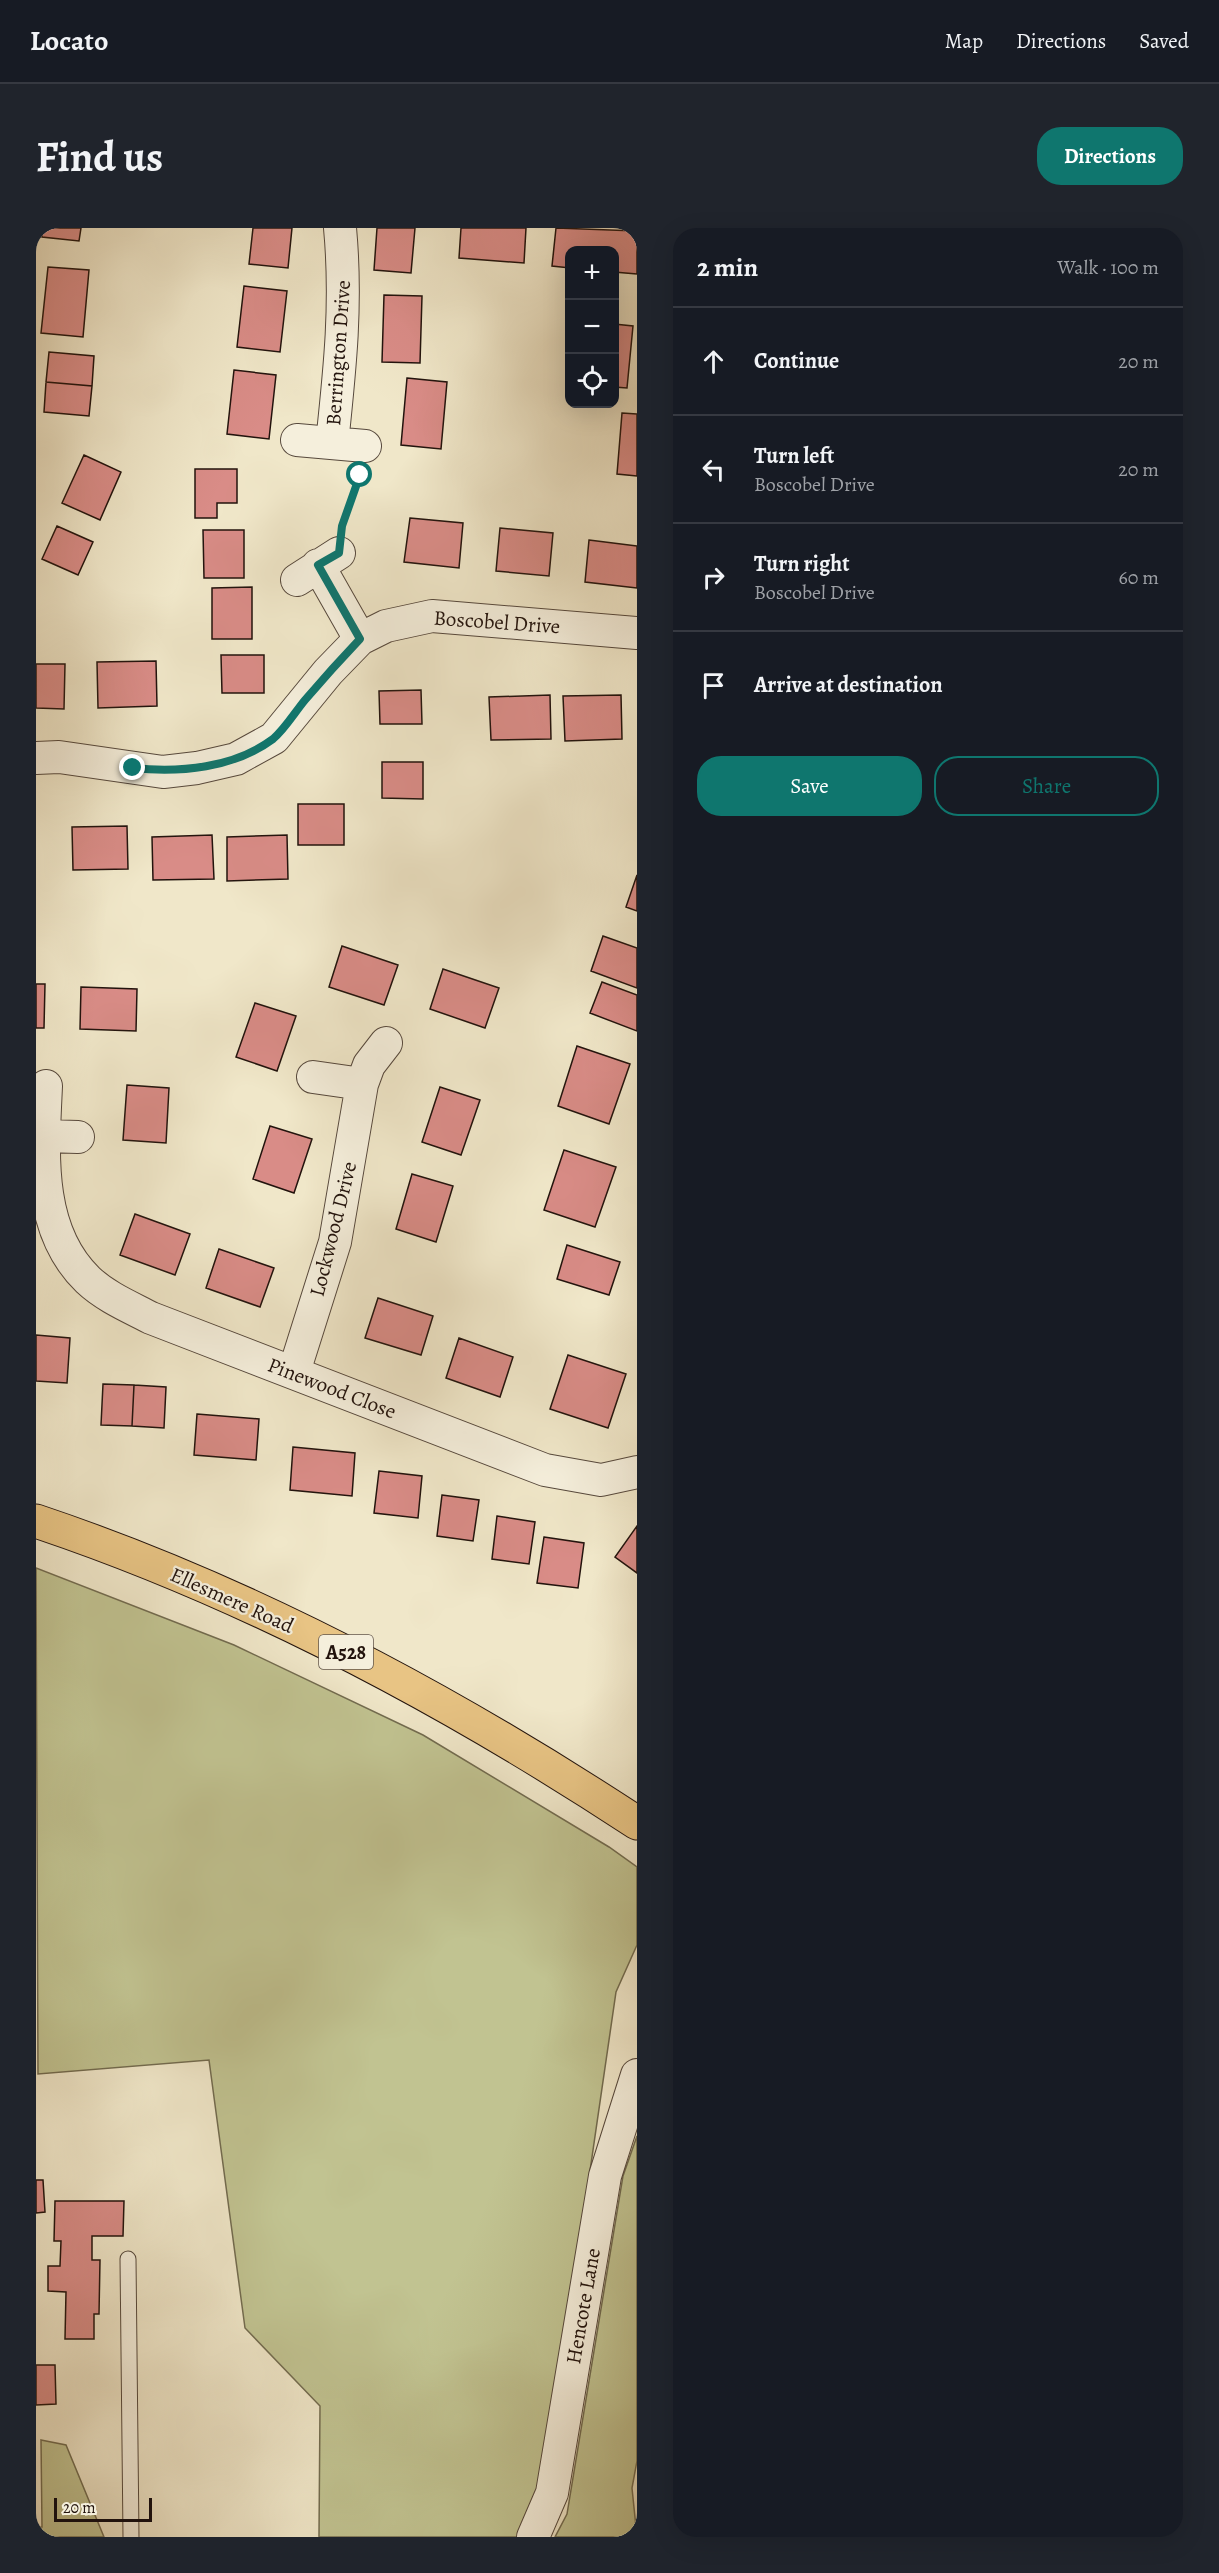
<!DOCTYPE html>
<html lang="en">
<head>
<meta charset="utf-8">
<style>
  body { margin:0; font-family:Alegreya,serif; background:#20242c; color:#f1f3f6 }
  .controls { position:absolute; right:18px; top:18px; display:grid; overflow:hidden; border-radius:12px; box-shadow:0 6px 24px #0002 }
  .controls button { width:54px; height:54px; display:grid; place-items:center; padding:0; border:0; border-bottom:2px solid #363941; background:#171b24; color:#f1f3f6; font:30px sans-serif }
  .scale { position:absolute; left:18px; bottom:15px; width:98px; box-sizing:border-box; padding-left:6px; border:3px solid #22130d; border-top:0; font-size:16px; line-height:21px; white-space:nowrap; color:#22130d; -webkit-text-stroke:4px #f5efdc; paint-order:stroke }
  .stop { position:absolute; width:18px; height:18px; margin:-14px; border:4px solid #0f766e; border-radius:50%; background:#fff }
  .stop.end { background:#0f766e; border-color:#fff; box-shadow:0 2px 6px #0008 }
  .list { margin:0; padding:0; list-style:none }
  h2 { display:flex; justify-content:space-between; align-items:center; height:78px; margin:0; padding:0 24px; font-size:26px }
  h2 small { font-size:20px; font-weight:400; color:#9ea1a6 }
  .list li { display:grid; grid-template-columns:39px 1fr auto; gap:18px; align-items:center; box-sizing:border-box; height:108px; padding:0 24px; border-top:2px solid #363941 }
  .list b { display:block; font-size:22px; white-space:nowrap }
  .list p { margin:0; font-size:20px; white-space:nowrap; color:#9ea1a6 }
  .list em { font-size:20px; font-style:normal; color:#9ea1a6 }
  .actions { display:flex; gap:12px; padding:18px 24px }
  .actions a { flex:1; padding:14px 0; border:2px solid #0f766e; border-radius:24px; text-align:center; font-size:21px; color:#0f766e }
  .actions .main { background:#0f766e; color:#fff }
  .icon { flex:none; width:33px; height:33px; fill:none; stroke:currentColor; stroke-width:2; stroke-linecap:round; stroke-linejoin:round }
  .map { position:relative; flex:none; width:601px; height:2309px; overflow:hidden; border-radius:24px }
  header { display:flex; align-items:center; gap:36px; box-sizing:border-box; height:84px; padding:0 30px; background:#171b24; border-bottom:2px solid #363941 }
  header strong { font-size:28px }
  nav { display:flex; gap:33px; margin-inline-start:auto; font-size:21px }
  .intro { display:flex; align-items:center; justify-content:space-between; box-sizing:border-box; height:144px; padding:0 36px }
  h1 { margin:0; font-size:42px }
  .button { padding:15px 27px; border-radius:24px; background:#0f766e; color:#fff; font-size:21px; font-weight:700 }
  main { display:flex; gap:36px; padding:0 36px }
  aside { flex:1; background:#171b24; border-radius:24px; box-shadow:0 6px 24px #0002 }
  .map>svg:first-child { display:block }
</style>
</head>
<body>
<header>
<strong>Locato</strong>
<nav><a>Map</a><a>Directions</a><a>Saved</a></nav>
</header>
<div class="intro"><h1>Find us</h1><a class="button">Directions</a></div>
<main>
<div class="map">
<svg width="601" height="2309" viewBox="0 0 601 2309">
  <rect width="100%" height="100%" fill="#f0e7c9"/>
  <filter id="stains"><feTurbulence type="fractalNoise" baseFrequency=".00333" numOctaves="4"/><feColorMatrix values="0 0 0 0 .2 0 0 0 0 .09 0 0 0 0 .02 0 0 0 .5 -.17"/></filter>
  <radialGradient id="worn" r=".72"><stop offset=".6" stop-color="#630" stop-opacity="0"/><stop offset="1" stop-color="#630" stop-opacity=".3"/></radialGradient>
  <!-- green -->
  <path fill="#c1c391" stroke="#726b4f" stroke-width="1.5" d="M0 1340 198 1417 387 1507 573 1619 601 1639V1717L580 1764 509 2252 486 2309H283L284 2178 209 2100 173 1832 2 1846Z
    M601 1908V2233L596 2260 601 2309H519L531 2286 587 1948Z
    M5 2212 30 2217 68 2309H0V2299H6Z"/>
  <!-- building -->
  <path fill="#d98c87" stroke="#22130d" stroke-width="1.5" d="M7 0H45L43 13 6 9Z
    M217 0H256L252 40 213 36Z
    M341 0H379L375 45 338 42Z
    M425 0H490L488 35 423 30Z
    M520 0 601 3V46L578 44V22H534V40L516 38Z
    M12 39 53 42 47 109 5 105Z
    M208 58 251 63 244 124 201 119Z
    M348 67 386 68 384 135 346 134Z
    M578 96 597 98 591 160 578 159Z
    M13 124 58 128 56 158 10 154Z
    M198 142 240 147 233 211 191 206Z
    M371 150 411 154 405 221 365 217Z
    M10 154 56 158 53 188 8 184Z
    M586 185 601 186V248L581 246Z
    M48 227 85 244 64 292 26 275Z
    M159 241H201V275H181V290H159Z
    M374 290 427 295 423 340 368 334Z
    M21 298 57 314 42 347 6 331Z
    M464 300 517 305 513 348 460 343Z
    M167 302H208V350H168Z
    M553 312 601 318V360L549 354Z
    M216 359V411H176V360Z
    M185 427H228V465H186Z
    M120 433 121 478 62 480 61 434Z
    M0 436H29L28 481 0 480Z
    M385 462 386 496H344L343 463Z
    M514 467 515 511 455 512 453 469Z
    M585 467 586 511 529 513 527 468Z
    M346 534H387V571L346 570Z
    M262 576H308V617H262Z
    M91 598 92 641 37 642 36 599Z
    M176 607 178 651 117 652 116 609Z
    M251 607 252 651 191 653V609Z
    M601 647V683L590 679Z
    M567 708 601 720V760L555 743Z
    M306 718 362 737 348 777 293 759Z
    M407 741 463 760 449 800 394 781Z
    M566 754 601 767V803L554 785Z
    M0 756H9L8 800H0Z
    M45 759 101 761 100 803 44 801Z
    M219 775 260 788 241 843 200 829Z
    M541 818 594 836 573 896 522 878Z
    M91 857 133 860 130 915 87 912Z
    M404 859 444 872 425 927 386 914Z
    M234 898 276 911 258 965 217 951Z
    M528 922 580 939 559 999 508 982Z
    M376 946 417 958 400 1014 360 1001Z
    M99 986 154 1006 139 1047 84 1027Z
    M531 1017 584 1034 573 1067 521 1051Z
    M183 1021 238 1040 224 1079 170 1060Z
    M342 1070 397 1088 385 1127 329 1110Z
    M0 1107 34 1110 31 1155 0 1153Z
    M423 1110 477 1129 464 1169 410 1150Z
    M532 1127 590 1146 572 1200 514 1181Z
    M67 1156 98 1157 96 1198 65 1197Z
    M98 1157 130 1159 128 1200 96 1198Z
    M161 1186 223 1191 220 1232 158 1227Z
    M257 1219 319 1225 316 1268 254 1262Z
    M343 1243 386 1248 382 1290 338 1285Z
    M406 1267 443 1272 437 1313 401 1308Z
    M461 1288 499 1294 493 1336 456 1331Z
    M601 1298V1345L579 1329Z
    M508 1309 548 1315 542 1360 501 1355Z
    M0 1952H7L9 1984 0 1985Z
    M19 1973H88L87 2008H56V2032H64L63 2086H58V2111H29L30 2064 12 2063V2038H24L25 2013H18Z
    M0 2137H19L20 2176 0 2177Z"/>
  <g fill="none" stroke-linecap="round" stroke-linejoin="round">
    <!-- lane casing -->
    <g stroke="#56483c" stroke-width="17">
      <path id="lane" d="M92 2031 95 2309"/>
    </g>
    <!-- street casing -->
    <g stroke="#56483c" stroke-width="34">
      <path id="street" d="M261 212 329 218
        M296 215C304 140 311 75 304 0
        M282 337 324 411
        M261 352 303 325
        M0 530 23 529 127 544 161 540 200 531 238 510 292 444 324 411 350 398 396 388 601 405
        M277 849 326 856
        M10 858C7 924 0 1002 52 1052 70 1069 94 1079 115 1090L509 1242 565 1252 601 1244
        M8 908 42 909
        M258 1144 299 1014 326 856 333 837 350 815
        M497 2309 516 2265 569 1948 601 1847"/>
    </g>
    <!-- primary casing -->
    <g stroke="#22130d" stroke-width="35">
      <path id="primary" d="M0 1293C212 1364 414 1472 601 1595"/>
    </g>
    <!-- path -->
    <path stroke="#22130d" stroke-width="4" stroke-dasharray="4.5 3" stroke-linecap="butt" d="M308 294 323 250"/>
    <!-- lane -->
    <use href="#lane" stroke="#f5efdc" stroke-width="15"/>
    <!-- street -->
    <use href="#street" stroke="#f5efdc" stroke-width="32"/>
    <!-- primary -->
    <use href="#primary" stroke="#e8c484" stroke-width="33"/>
  </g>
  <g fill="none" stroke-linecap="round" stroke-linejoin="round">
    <!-- route -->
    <path stroke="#0f766e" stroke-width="8" d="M97 540C144 545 198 540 237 511 249 501 259 484 269 472 287 451 305 431 324 411L282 337 303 325 306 298 324 247"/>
  </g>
  <g text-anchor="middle" stroke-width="4.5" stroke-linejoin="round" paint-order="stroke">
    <!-- shield labels -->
    <rect fill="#f5efdc" stroke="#61554b" stroke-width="1.5" x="283" y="1407" width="54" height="34" rx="4.5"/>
    <g font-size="20" font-weight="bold" fill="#22130d">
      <text x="310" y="1431">A528</text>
    </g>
    <!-- street labels -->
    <g font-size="21" fill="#22130d" stroke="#f5efdc">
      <text transform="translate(302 125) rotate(-86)" y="7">Berrington Drive</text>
      <text transform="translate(461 394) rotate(4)" y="7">Boscobel Drive</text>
      <text transform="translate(297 1001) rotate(-76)" y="7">Lockwood Drive</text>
      <text transform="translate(296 1160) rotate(21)" y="7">Pinewood Close</text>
      <text transform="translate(196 1372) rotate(24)" y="7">Ellesmere Road</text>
      <text transform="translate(547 2078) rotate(-80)" y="7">Hencote Lane</text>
    </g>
  </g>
  <rect width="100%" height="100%" filter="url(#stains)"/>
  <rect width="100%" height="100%" fill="url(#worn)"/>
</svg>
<div class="controls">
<button>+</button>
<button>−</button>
<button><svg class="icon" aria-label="locate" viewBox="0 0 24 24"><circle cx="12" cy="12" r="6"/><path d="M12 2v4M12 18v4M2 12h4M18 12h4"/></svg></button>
</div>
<div class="scale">20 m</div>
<div class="stop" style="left:324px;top:247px"></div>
<div class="stop end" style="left:97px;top:540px"></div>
</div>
<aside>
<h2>2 min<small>Walk · 100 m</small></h2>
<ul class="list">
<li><svg class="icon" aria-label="ahead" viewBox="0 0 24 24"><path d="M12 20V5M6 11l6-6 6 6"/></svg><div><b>Continue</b></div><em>20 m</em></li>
<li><svg class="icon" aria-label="left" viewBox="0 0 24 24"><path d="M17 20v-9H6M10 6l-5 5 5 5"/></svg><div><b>Turn left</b><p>Boscobel Drive</p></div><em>20 m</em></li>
<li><svg class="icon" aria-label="right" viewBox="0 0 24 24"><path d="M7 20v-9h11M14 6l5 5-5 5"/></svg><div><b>Turn right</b><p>Boscobel Drive</p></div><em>60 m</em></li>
<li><svg class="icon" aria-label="arrive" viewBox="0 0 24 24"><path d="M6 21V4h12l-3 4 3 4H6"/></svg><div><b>Arrive at destination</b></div></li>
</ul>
<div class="actions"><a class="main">Save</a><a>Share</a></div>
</aside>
</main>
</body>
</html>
